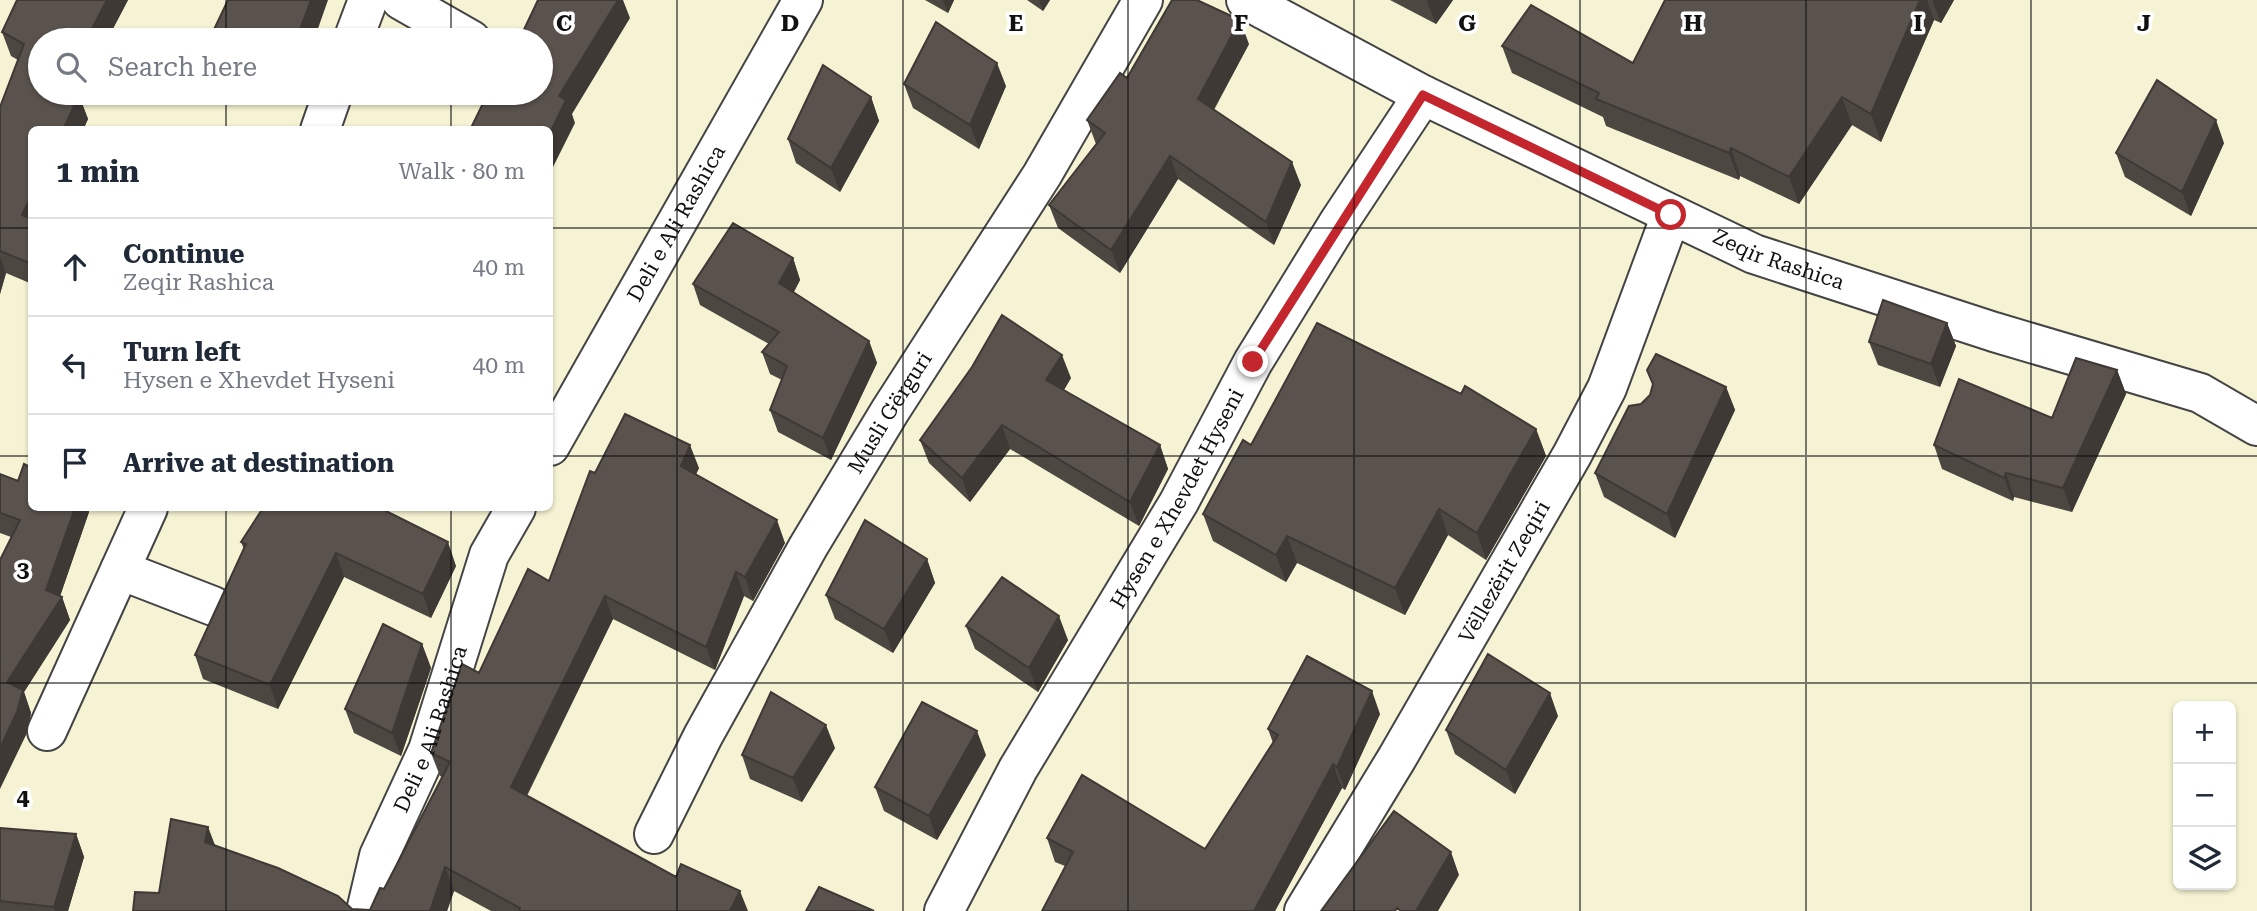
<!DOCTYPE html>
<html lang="en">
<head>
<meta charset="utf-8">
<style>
  body { margin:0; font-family:"Roboto Serif",serif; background:#f6f6f7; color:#1f2937 }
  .controls { position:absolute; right:21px; bottom:21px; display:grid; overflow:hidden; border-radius:10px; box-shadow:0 2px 5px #0004 }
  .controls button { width:63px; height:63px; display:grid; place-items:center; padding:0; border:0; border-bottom:2px solid #e0e1e3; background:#fff; color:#1f2937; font:35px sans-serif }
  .stop { position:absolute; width:21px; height:21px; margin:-16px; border:5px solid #c4262e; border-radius:50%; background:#fff }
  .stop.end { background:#c4262e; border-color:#fff; box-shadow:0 2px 7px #0008 }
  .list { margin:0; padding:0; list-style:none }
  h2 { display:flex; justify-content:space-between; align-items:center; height:91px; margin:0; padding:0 28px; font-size:30px }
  h2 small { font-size:23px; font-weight:400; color:#747a83 }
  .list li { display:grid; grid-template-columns:46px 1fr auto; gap:21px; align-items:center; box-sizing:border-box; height:98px; padding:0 28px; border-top:2px solid #e0e1e3 }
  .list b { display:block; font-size:26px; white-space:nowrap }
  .list p { margin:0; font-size:23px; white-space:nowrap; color:#747a83 }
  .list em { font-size:23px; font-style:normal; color:#747a83 }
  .icon { flex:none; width:38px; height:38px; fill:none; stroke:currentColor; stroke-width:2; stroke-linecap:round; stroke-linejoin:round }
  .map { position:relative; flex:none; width:2257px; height:911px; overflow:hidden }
  .search { position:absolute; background:#fff; box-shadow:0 2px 5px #0004; left:28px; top:28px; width:525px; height:77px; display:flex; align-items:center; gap:18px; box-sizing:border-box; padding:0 24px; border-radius:38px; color:#747a83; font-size:26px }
  .panel { position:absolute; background:#fff; box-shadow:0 2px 5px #0004; left:28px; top:126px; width:525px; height:385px; border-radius:10px }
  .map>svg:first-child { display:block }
</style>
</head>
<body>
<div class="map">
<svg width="2257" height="911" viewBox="0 0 2257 911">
  <rect width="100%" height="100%" fill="#fffdf5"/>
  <!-- farmland -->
  <path fill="#f6f3d4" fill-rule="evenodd" d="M0 0H2257V911H0ZM40 40H541V93H40ZM32 130H550V508H32ZM2178 706H2231V885H2178Z"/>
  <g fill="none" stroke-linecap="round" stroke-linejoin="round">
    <!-- minor casing -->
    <g stroke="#444" stroke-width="42">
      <g id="minor">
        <path d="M401 0 471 40"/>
        <path d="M353 40 368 0"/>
        <path d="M320 130 333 93"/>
        <path id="s1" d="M550 446 803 0"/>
        <path d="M120 570 213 606"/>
        <path d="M47 731 148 508"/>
        <path id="s2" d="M654 834 703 736 808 547 890 411 1042 175 1143 0"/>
        <path id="s3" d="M366 911 379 856 428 750 489 555 516 508"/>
        <path id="s4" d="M944 911 1018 769 1179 502 1253 362 1339 222 1423 95"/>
        <path id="s5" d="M1304 911 1397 758 1572 455 1607 388 1671 215"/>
      </g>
    </g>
    <!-- tertiary casing -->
    <g stroke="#444" stroke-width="42">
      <g id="tertiary">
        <path id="s6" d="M1246 0 1423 95 1754 254 1994 332 2200 393 2257 426"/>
      </g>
    </g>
    <!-- minor -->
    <use href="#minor" stroke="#fff" stroke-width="38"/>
    <!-- tertiary -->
    <use href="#tertiary" stroke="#fff" stroke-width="38"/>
  </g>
  <!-- wall -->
  <path fill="#4d4742" d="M17 0H128L107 40H40L78 95 88 119 83 130H32V284L6 273 0 294V107L18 60 11 56 2 32Z
    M925 0H954L948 13Z
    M1027 0H1050L1043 11Z
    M1390 0H1453L1436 24Z
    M1665 0H1954L1941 23 1934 20 1881 142 1852 125 1799 204 1740 176 1739 180 1606 126 1603 117 1512 73 1502 46 1633 63Z
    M1249 44 1214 110 1301 185 1274 245 1178 179 1120 273 1058 228 1049 205 1096 144 1087 120 1127 78Z
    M904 84 1006 86 979 149 913 108Z
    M278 93H294L292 98Z
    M871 97 879 121 840 192 796 163 788 139Z
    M2224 143 2191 216 2125 177 2116 153Z
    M793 258 800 280 794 292 869 341 877 363 831 460 778 432 770 410 782 380 770 374 762 352 769 344 700 305 693 284Z
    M1947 323 1956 346 1940 387 1878 365 1869 342Z
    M1647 370 1726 387 1735 410 1675 538 1604 497 1595 473 1641 404 1650 395 1653 385Z
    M2117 370 2126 394 2072 512 2014 497 2013 501 1942 469 1934 445 2052 418Z
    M1071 378 1064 390 1160 445 1168 469 1139 526 1010 449 970 502 929 463 920 440Z
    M1461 394 1536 429 1546 456 1486 560 1448 535 1405 615 1297 563 1286 582 1213 541 1203 514 1251 445Z
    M699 468 696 474 785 543 753 601 744 596 715 670 613 619 527 796 676 877 748 911H491L454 891 447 911H133L159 893 208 827 215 845 352 909 370 910 384 889 442 777 440 776 431 753 479 673 549 581 595 473Z
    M0 474 32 508H88L89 512 60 596 62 597 70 620 24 692 31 713 26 735 11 537 0 533Z
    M241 542 456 566 431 618 344 577 278 709 203 679 195 655 244 549Z
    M927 559 935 583 893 653 835 619 826 595Z
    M966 626 1068 640 1038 692 975 649Z
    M422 644 431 668 401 756 354 733 345 709Z
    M1380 714 1345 790 1342 788 1275 911 1065 866 1055 862 1047 838 1205 849 1273 743 1268 729Z
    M1558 716 1515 794 1455 754 1446 730Z
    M835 748 802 802 750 779 742 755Z
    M986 755 937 840 884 811 875 787Z
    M0 828 76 834 84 857 68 911H0Z"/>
  <!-- shaded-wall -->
  <path fill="#3f3936" d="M107 0H128L107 40H86Z
    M311 0H328L314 40H296Z
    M618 0H623L630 18 572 114 575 123 550 173V133L559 96Z
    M943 0H954L948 13Z
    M1039 0H1050L1043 11Z
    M1428 0H1453L1436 24 1427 1Z
    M1920 0H1927L1934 20 1881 142 1871 114Z
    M1932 0H1954L1941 23Z
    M1240 20 1249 44 1206 123 1198 99Z
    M997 63 1006 86 979 149 970 125Z
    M79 95 88 119 83 130H63Z
    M871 97 879 121 840 192 831 168Z
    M1842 97 1852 125 1799 204 1789 177Z
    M2216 120 2224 143 2191 216 2182 192Z
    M1731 148 1740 176 1739 180 1729 153Z
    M1170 156 1178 179 1120 273 1111 250Z
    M1292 162 1301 185 1274 245 1266 222Z
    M32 195V237L22 215Z
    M0 257 6 273 0 294Z
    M793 258 800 280 787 304 779 283Z
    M1947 323 1956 346 1940 387 1931 364Z
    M869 341 877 363 831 460 823 438Z
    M1062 355 1071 378 1055 404 1046 380Z
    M2117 370 2126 394 2072 512 2063 488Z
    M1726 387 1735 410 1675 538 1667 514Z
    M1002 425 1010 449 970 502 962 478Z
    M1536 429 1546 456 1486 560 1477 533Z
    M690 445 699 468 689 489 681 466Z
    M1160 445 1168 469 1139 526 1130 502Z
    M2006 473 2014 497 2013 501 2004 478Z
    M75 508H88L89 512 57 605 62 597 70 620 24 692 31 713 26 735 0 789V748L7 682 46 590Z
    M1439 509 1448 535 1405 615 1395 588Z
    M777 520 785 543 753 601 745 577Z
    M1287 536 1297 563 1286 582 1276 555Z
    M448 542 456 566 431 618 423 594Z
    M336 553 344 577 278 709 270 685Z
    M927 559 935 583 893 653 884 629Z
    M736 572 744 596 715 670 706 647Z
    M605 596 613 619 519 810 511 787Z
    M1059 616 1068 640 1038 692 1029 668Z
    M422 644 431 668 401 756 392 733Z
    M1372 691 1380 714 1345 790 1337 767Z
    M1550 693 1558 716 1515 794 1506 770Z
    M826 725 835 748 802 802 793 778Z
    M977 731 986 755 937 840 929 816Z
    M1333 764 1342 788 1275 911H1254Z
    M208 827 216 850 205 842Z
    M76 834 84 857 68 911H55L54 907Z
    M1451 852 1459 875 1438 911H1416Z
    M445 867 454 891 447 911H430Z
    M740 891 748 911H730Z"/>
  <!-- building -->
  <path fill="#5a524d" stroke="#3f3936" stroke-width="2" d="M17 0H107L86 40H40V93H74L79 95 63 130H32V195L22 215 32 219V264L0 251V107L24 44 2 32Z
    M228 0H311L296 40H209Z
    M538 0H618L559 96 566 100 550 133V130H470L488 93H541V40H519Z
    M1172 0H1197L1240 20 1198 99 1292 162 1266 222 1170 156 1111 250 1049 205 1105 133 1087 120 1120 73 1127 78Z
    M1665 0H1920L1871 114 1842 97 1789 177 1731 148 1729 153 1596 99 1599 93 1502 46 1531 5 1633 63Z
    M936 22 997 63 970 125 904 84Z
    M823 65 871 97 831 168 788 139Z
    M2157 80 2216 120 2182 192 2116 153Z
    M733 223 793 258 779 283 869 341 823 438 770 410 787 366 762 352 779 332 693 284Z
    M1883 300 1947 323 1931 364 1869 342Z
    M1002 315 1062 355 1046 380 1160 445 1130 502 1002 425 962 478 920 440 972 367Z
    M1317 323 1461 394 1465 386 1536 429 1477 533 1439 509 1395 588 1287 536 1276 555 1203 514 1243 440 1251 445Z
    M1656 354 1726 387 1667 514 1595 473 1629 406 1641 404 1650 395 1653 384 1647 370Z
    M2076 358 2117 370 2063 488 2006 473 2004 478 1934 445 1959 379 2052 418Z
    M625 414 690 445 681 466 777 520 745 577 736 572 706 647 605 596 511 787 676 877 681 864 740 891 730 911H519L520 908 445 867 430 911H133L135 892 159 893 171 819 208 827 205 842 278 868 338 896 352 909 370 910 380 888 384 889 450 762 431 753 462 664 479 673 528 569 549 581 590 471 595 473Z
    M24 464 32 468V508H75L46 590 62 597 7 682 23 690 17 712 0 748V560L20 520 0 513V474L18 481Z
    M263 508H380L448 542 423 594 336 553 270 685 195 655 246 544 241 542Z
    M865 520 927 559 884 629 826 595Z
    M1002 577 1059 616 1029 668 966 626Z
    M383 624 422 644 392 733 345 709Z
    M1488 654 1550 693 1506 770 1446 730Z
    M1307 656 1372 691 1337 767 1333 764 1254 911H1042L1073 852 1047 838 1082 775 1205 849 1278 735 1268 729Z
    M771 692 826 725 793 778 742 755Z
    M922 702 977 731 929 816 875 787Z
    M1394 811 1451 852 1416 911H1401L1397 908 1395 911H1321Z
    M0 828 76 834 54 907 0 901Z
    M819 887 874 911H806Z"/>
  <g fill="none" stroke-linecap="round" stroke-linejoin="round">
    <!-- route -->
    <path stroke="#c4262e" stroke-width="9" d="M1253 362 1423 95 1671 215"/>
  </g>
  <!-- grid -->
  <path fill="none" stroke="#111" stroke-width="2" stroke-opacity="0.55" d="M226 0V40M451 0V40M677 0V911M903 0V911M1128 0V911M1354 0V911M1580 0V911M1806 0V911M2031 0V911M226 93V130M451 93V130M0 228H32M550 228H2257M0 456H32M550 456H2257M226 508V911M451 508V911M0 683H2257"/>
  <g text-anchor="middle" stroke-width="7" stroke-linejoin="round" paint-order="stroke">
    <!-- street labels -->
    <g font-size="21" fill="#111" stroke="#fff">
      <text dy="7" stroke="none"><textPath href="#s1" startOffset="256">Deli e Ali Rashica</textPath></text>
      <text dy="7" stroke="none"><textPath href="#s6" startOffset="593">Zeqir Rashica</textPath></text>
      <text dy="7" stroke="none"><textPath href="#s2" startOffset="483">Musli Gërguri</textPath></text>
      <text dy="7" stroke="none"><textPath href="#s4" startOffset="474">Hysen e Xhevdet Hyseni</textPath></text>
      <text dy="7" stroke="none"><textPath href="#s5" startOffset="394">Vëllezërit Zeqiri</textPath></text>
      <text dy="7" stroke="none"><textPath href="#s3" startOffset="194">Deli e Ali Rashica</textPath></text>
    </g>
  </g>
  <g font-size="23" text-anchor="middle" font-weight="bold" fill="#111" stroke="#fff" stroke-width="7" stroke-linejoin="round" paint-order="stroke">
    <text x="564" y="31">C</text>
    <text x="790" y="31">D</text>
    <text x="1016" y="31">E</text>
    <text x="1241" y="31">F</text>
    <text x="1467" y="31">G</text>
    <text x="1693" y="31">H</text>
    <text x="1918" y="31">I</text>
    <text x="2144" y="31">J</text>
    <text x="23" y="577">3</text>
    <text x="23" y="805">4</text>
  </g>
</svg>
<div class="controls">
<button>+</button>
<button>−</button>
<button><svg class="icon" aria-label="layers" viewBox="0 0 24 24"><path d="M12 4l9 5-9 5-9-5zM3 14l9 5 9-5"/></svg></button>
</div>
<div class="stop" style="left:1671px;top:215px"></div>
<div class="stop end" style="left:1253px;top:362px"></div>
<div class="search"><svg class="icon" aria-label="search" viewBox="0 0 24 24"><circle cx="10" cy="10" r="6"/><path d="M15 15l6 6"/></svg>Search here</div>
<section class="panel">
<h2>1 min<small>Walk · 80 m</small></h2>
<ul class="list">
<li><svg class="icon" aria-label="ahead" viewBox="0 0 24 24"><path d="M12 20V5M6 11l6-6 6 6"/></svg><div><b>Continue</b><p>Zeqir Rashica</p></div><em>40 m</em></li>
<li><svg class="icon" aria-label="left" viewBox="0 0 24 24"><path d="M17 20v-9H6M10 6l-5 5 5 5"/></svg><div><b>Turn left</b><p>Hysen e Xhevdet Hyseni</p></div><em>40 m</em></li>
<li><svg class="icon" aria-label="arrive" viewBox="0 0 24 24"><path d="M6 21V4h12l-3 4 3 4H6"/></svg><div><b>Arrive at destination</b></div></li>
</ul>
</section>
</div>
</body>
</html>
